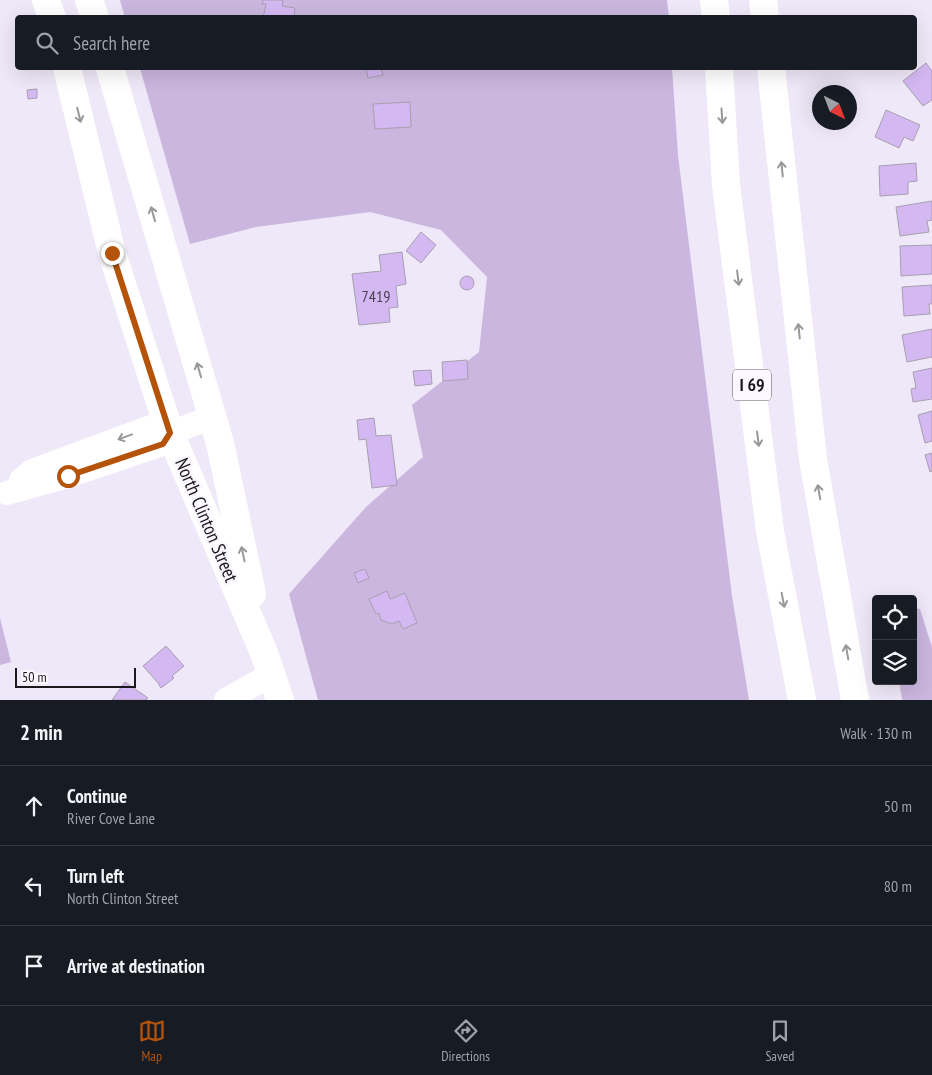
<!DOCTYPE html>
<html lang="en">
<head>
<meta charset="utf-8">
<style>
  body { margin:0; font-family:"PT Sans Narrow",sans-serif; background:#242831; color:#f1f3f6 }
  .controls { position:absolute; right:15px; bottom:15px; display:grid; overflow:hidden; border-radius:5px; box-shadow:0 5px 20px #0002 }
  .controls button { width:45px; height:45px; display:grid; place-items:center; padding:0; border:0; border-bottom:1px solid #363941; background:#171b24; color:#f1f3f6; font:25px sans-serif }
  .compass { position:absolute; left:812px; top:85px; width:45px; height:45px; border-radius:50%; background:#171b24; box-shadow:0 5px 20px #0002; rotate:138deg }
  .scale { position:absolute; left:15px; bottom:12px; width:121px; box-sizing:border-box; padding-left:5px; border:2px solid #1b181e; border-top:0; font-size:14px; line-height:18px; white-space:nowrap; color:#1b181e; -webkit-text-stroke:4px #faf8fe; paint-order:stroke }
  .stop { position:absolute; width:15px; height:15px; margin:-11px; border:4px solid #b45309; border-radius:50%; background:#fff }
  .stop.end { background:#b45309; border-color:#fff; box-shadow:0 1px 5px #0008 }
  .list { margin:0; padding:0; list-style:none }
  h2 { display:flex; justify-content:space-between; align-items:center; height:65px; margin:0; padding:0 20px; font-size:21px }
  h2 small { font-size:16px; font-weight:400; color:#9ea1a6 }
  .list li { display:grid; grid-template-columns:32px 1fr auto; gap:15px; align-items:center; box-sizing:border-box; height:80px; padding:0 20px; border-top:1px solid #363941 }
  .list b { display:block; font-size:19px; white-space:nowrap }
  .list p { margin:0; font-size:16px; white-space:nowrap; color:#9ea1a6 }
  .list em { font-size:16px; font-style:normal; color:#9ea1a6 }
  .icon { flex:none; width:28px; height:28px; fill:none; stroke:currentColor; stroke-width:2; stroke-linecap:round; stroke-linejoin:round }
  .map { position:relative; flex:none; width:932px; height:700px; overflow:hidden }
  .search { position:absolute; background:#171b24; box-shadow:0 5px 20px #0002; left:15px; right:15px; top:15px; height:55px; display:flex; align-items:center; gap:12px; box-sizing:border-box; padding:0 18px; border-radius:5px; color:#9ea1a6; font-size:19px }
  .sheet { height:305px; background:#171b24 }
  nav { display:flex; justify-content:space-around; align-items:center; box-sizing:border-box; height:70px; border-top:1px solid #363941; background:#171b24; font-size:14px; color:#9ea1a6 }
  nav a { display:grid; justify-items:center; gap:2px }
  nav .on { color:#b45309 }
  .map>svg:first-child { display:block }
</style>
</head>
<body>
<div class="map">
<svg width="932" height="700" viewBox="0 0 932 700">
  <rect width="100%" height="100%" fill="#efe8f8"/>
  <!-- green -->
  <path fill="#cab6df" d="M120 0H667L669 17 125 18Z
    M140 68H672L678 155 732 596 749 700H318L289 594 366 507 423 457 412 405 479 352 487 277 441 230 370 212 256 227 190 244Z
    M913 608 920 609 932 647V700H903L902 699 899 681H913Z
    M0 618 11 662 0 665Z"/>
  <!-- building -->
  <path fill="#d4b8f1" stroke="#a7a0af" d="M263 0H283L282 6 295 8 294 18H263L266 4H262Z
    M926 63 932 71V100L923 106 903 81Z
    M366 68H381L383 75 368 78Z
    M37 89V98L28 99 27 90Z
    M410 102 411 127 375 129 373 104Z
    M886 110 920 125 913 141 904 137 899 148 875 137Z
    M916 163 917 181 908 182V194L880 196 879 166Z
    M932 201V220L927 221 929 232 900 236 896 207Z
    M421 232 436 245 421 263 406 251Z
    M932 245V274L901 276 900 246Z
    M402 252 406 284 396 286 398 307 389 308 390 322 359 325 352 274 381 271 379 255Z
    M460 283a7 7 0 1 1 14 0a7 7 0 1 1-14 0Z
    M932 285V304H929L930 314 904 316 902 287Z
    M932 329V357L907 362 902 335Z
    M467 360 468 379 443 381 442 362Z
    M932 368V399L913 402 911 389 916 388 913 372Z
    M431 370 432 384 415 386 413 371Z
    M932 411V441L925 443 918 415Z
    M374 418 376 436 391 435 397 485 372 488 366 439 359 440 357 420Z
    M932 453V471L930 472 925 455Z
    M365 569 369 578 358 583 354 573Z
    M387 591 390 599 405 593 417 623 403 629 399 621 392 624 381 620 379 613 376 614 369 599Z
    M166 646 184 666 172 676 174 678 161 688 159 685V684L143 666Z
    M125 682 148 698 146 700H112Z"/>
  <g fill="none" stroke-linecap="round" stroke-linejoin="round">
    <!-- minor -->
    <path stroke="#fff" stroke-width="24" d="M21 480 32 471 156 425 170 433
      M7 493 68 476 163 444 170 433 213 417
      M226 700 271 675"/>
    <!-- major -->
    <path stroke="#fff" stroke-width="28" d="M46 0 52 18
      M89 0 95 18
      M67 68 112 253 170 433 264 653 280 700
      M110 68 220 443 252 594"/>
    <!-- highway -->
    <path stroke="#fff" stroke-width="28" d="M714 0 716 18
      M763 0 765 18
      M719 68 726 185 770 531 802 700
      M771 68 813 459 855 700"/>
  </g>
  <!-- one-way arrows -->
  <defs><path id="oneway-shaft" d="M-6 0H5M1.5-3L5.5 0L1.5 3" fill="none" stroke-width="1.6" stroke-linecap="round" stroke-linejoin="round" transform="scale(1.25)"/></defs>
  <g stroke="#98979a">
    <use href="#oneway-shaft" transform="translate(79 115) rotate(76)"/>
    <use href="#oneway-shaft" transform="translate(722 116) rotate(86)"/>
    <use href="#oneway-shaft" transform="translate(782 169) rotate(-96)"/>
    <use href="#oneway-shaft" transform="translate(153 214) rotate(-106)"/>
    <use href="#oneway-shaft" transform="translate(738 278) rotate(83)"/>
    <use href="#oneway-shaft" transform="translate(799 331) rotate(-96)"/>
    <use href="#oneway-shaft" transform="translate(199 370) rotate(-106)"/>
    <use href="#oneway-shaft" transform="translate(125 437) rotate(160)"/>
    <use href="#oneway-shaft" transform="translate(758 439) rotate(83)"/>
    <use href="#oneway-shaft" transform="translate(819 492) rotate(-100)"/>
    <use href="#oneway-shaft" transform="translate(243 554) rotate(-102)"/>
    <use href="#oneway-shaft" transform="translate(783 600) rotate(79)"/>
    <use href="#oneway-shaft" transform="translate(847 652) rotate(-100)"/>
  </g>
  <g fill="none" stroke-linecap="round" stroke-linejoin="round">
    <!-- route -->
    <path stroke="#b45309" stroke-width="6" d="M68 476 163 444 170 433 112 253"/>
  </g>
  <g text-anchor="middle" stroke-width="5" stroke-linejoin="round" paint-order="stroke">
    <!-- number labels -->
    <g font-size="16" fill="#494053">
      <text x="376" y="302">7419</text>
    </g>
    <!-- shield labels -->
    <rect fill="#faf8fe" stroke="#5e5b61" stroke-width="1" x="733" y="369.5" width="38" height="31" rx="4"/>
    <g font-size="18" font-weight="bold" fill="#1b181e">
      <text x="752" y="391">I 69</text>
    </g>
    <!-- street labels -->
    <g font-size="19" fill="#1b181e" stroke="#faf8fe">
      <text transform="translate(207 520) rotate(67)" y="7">North Clinton Street</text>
    </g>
  </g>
</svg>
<div class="controls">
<button><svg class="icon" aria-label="locate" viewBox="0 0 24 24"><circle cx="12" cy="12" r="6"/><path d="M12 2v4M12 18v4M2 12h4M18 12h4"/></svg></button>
<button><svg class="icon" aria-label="layers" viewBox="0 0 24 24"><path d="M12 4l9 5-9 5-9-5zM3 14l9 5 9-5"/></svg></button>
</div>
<svg class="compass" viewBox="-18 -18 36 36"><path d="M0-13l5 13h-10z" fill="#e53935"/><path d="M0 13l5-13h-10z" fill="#9ea1a6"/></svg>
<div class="scale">50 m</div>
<div class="stop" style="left:68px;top:476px"></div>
<div class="stop end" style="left:112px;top:253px"></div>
<div class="search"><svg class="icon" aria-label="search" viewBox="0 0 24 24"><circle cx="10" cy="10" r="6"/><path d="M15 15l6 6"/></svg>Search here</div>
</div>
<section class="sheet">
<h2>2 min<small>Walk · 130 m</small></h2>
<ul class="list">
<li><svg class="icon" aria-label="ahead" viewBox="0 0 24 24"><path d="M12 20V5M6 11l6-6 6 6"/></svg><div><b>Continue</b><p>River Cove Lane</p></div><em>50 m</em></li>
<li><svg class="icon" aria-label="left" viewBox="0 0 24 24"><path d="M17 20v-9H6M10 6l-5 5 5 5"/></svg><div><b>Turn left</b><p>North Clinton Street</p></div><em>80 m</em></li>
<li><svg class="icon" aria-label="arrive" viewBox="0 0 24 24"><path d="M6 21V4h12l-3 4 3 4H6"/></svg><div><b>Arrive at destination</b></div></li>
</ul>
</section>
<nav>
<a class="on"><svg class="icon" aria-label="map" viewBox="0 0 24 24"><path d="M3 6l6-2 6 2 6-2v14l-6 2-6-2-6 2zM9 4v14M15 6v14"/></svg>Map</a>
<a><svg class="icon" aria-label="directions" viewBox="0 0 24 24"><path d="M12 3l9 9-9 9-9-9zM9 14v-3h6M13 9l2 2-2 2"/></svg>Directions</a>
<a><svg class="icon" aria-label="saved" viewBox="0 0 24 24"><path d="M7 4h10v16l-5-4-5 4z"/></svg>Saved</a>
</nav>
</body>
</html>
